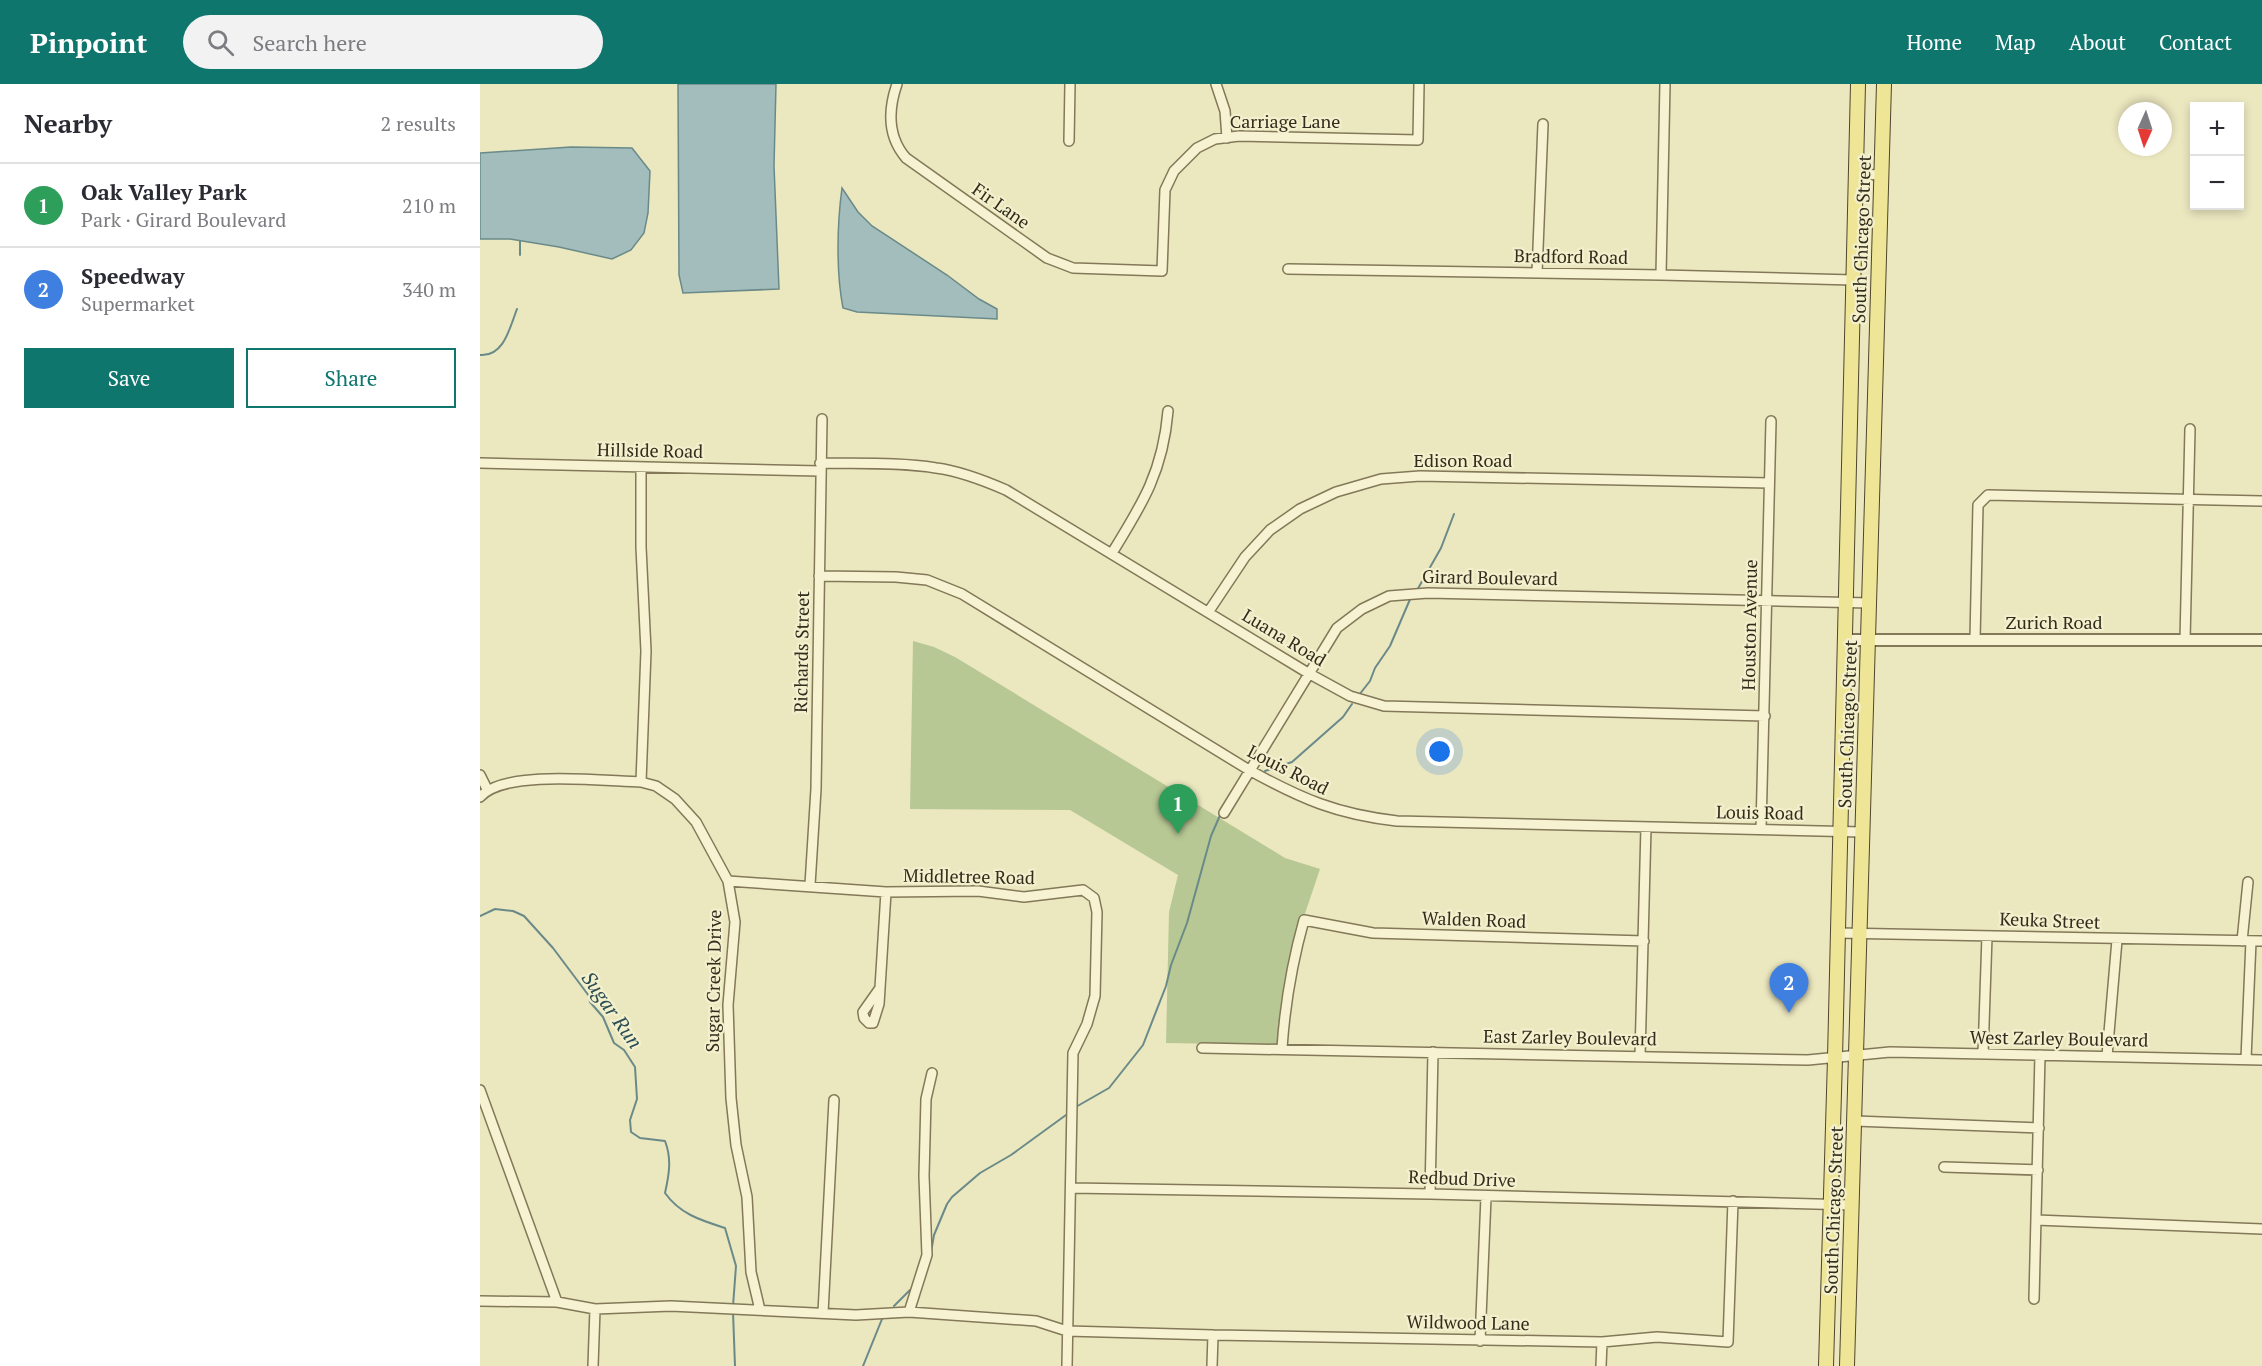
<!DOCTYPE html>
<html lang="en">
<head>
<meta charset="utf-8">
<style>
  body { margin:0; font-family:"PT Serif",serif; background:#f2f2f3; color:#2b2b33 }
  .controls { position:absolute; right:18px; top:18px; display:grid; overflow:hidden; border-radius:0px; box-shadow:0 3px 9px #0003 }
  .controls button { width:54px; height:54px; display:grid; place-items:center; padding:0; border:0; border-bottom:2px solid #e1e1e2; background:#fff; color:#2b2b33; font:30px sans-serif }
  .compass { position:absolute; left:1638px; top:18px; width:54px; height:54px; border-radius:50%; background:#fff; box-shadow:0 3px 9px #0003; rotate:183deg }
  .you { position:absolute; left:960px; top:668px; width:21px; height:21px; margin:-15px; border:4px solid #fff; border-radius:50%; background:#1a73e8; box-shadow:0 0 0 9px #1a73e833 }
  .badge { display:grid; place-items:center; width:39px; height:39px; border-radius:50%; background:#0f766e; color:#fff; font-size:20px; font-weight:700 }
  .pin { position:absolute; translate:-50% -50px; filter:drop-shadow(0 2px 3px #0008) }
  .pin::after { content:''; position:absolute; top:32px; width:21px; height:18px; background:inherit; clip-path:polygon(0 0,100% 0,50% 100%) }
  .list { margin:0; padding:0; list-style:none }
  h2 { display:flex; justify-content:space-between; align-items:center; height:78px; margin:0; padding:0 24px; font-size:26px }
  h2 small { font-size:20px; font-weight:400; color:#7c7c81 }
  .list li { display:grid; grid-template-columns:39px 1fr auto; gap:18px; align-items:center; box-sizing:border-box; height:84px; padding:0 24px; border-top:2px solid #e1e1e2 }
  .list b { display:block; font-size:22px; white-space:nowrap }
  .list p { margin:0; font-size:20px; white-space:nowrap; color:#7c7c81 }
  .list em { font-size:20px; font-style:normal; color:#7c7c81 }
  .actions { display:flex; gap:12px; padding:18px 24px }
  .actions a { flex:1; padding:14px 0; border:2px solid #0f766e; border-radius:0px; text-align:center; font-size:21px; color:#0f766e }
  .actions .main { background:#0f766e; color:#fff }
  .icon { flex:none; width:33px; height:33px; fill:none; stroke:currentColor; stroke-width:2; stroke-linecap:round; stroke-linejoin:round }
  .map { position:relative; flex:none; width:1782px; height:1282px; overflow:hidden }
  header { display:flex; align-items:center; gap:36px; box-sizing:border-box; height:84px; padding:0 30px; background:#0f766e; color:#fff }
  header strong { font-size:28px }
  nav { display:flex; gap:33px; margin-inline-start:auto; font-size:21px }
  .search { width:420px; height:54px; background:#f2f2f3; display:flex; align-items:center; gap:15px; box-sizing:border-box; padding:0 21px; border-radius:33px; color:#7c7c81; font-size:22px }
  main { display:flex }
  aside { flex:1; background:#fff }
  .map>svg:first-child { display:block }
</style>
</head>
<body>
<header>
<strong>Pinpoint</strong>
<div class="search"><svg class="icon" aria-label="search" viewBox="0 0 24 24"><circle cx="10" cy="10" r="6"/><path d="M15 15l6 6"/></svg>Search here</div>
<nav><a>Home</a><a>Map</a><a>About</a><a>Contact</a></nav>
</header>
<main>
<aside>
<h2>Nearby<small>2 results</small></h2>
<ul class="list">
<li><span class="badge" style="background:#2e9e5b">1</span><div><b>Oak Valley Park</b><p>Park · Girard Boulevard</p></div><em>210 m</em></li>
<li><span class="badge" style="background:#3f7fe0">2</span><div><b>Speedway</b><p>Supermarket</p></div><em>340 m</em></li>
</ul>
<div class="actions"><a class="main">Save</a><a>Share</a></div>
</aside>
<div class="map">
<svg width="1782" height="1282" viewBox="0 0 1782 1282">
  <rect width="100%" height="100%" fill="#ebe7bf"/>
  <!-- green -->
  <path fill="#b7c894" d="M433 557 454 563 475 573 805 774 840 785 808 880 801 920 800 961 686 959 689 828 698 791 590 726 430 725Z"/>
  <!-- water -->
  <path fill="#a2bdbb" stroke="#6a8a89" stroke-width="1.5" d="M198 0H296L294 82 299 205 203 209 199 191Z
    M91 63 152 64 170 87 168 129 164 149 151 166 132 175 79 163 30 155H0V69Z
    M362 104 378 128 392 142 467 191 499 215 517 225V235L377 228 363 224C356 188 357 141 362 104Z"/>
  <g fill="none" stroke-linecap="round" stroke-linejoin="round">
    <!-- stream -->
    <path stroke="#6a8a89" stroke-width="2" d="M40 157V171
      M0 271C24 273 30 243 37 225
      M936 508 961 464 974 430
      M879 611 890 597 895 584 910 562 931 513
      M785 687 812 678 863 633 872 620
      M0 832 15 825 33 827 44 832 73 864 109 912 110 918 123 933 134 959 144 966 155 983 157 1015 150 1036 151 1048 160 1054 185 1057C192 1075 189 1091 185 1109 200 1130 220 1136 245 1144L256 1182 253 1222
      M594 1024 629 1004 663 961 686 902 691 881 707 839 731 752 741 729
      M451 1168 454 1151 467 1120 472 1113 500 1089 531 1071 586 1031
      M414 1222 430 1206
      M253 1228 255 1282
      M383 1282 402 1235"/>
    <!-- minor casing -->
    <g stroke="#837858" stroke-width="12">
      <path id="minor" d="M417 0C408 26 407 52 426 74L567 174 593 184 682 187 685 106 694 87 717 64 735 55 759 52 938 56 939 0
        M736 0 745 27 747 54
        M589 57 590 0
        M1375 90 1402 91
        M808 185 1181 191 1373 196
        M1057 189 1063 40
        M1181 191 1185 0
        M0 379 340 387
        M340 379C378 380 418 378 456 384 480 387 503 396 526 406L828 589 870 612 904 622 1285 632
        M632 469C663 419 683 387 688 327
        M339 492 416 493 447 496 482 510 769 686C822 715 856 730 917 737L1382 748
        M729 527 765 473 790 446 820 425 856 408 901 395 940 392 1289 399
        M1495 555 1498 421 1508 411 1782 417
        M1705 556 1710 345
        M0 691 7 705
        M161 698 166 567 161 463V383
        M0 713C25 685 123 697 161 698L176 702 195 715 216 738 248 797 255 838 248 921 251 1014 256 1061 267 1113 271 1188 280 1226
        M744 729 857 544 882 525 909 512 948 509 1390 519
        M1281 745 1291 337
        M248 797 406 808 498 807 544 813 603 806 614 814 617 828 615 912 607 940 593 969 587 1282
        M330 801 336 705 342 335
        M1358 849 1782 857
        M1762 857 1768 798
        M400 904 383 928 384 934 389 939H393L399 920 406 808
        M722 964 1328 976 1410 968 1782 976
        M802 964C805 920 812 879 824 836L893 849 1164 857
        M1503 970 1507 852
        M1160 972 1166 743
        M1627 972 1637 856
        M1766 975 1771 857
        M0 1006 77 1218
        M1375 1037 1559 1044
        M1464 1083 1558 1086
        M591 1104 950 1110 1372 1121
        M950 1110 953 968
        M1556 1136 1782 1145
        M1554 1215 1560 971
        M0 1217 77 1218 115 1225 191 1222 376 1231 429 1228 556 1237 587 1247 733 1251 1122 1258 1177 1253 1248 1258 1253 1117
        M429 1228 447 1171 444 1092 446 1015 452 989
        M343 1229 354 1016
        M1000 1257 1006 1113
        M113 1282 115 1225
        M732 1282 733 1251
        M1121 1282 1122 1258"/>
    </g>
    <!-- tertiary casing -->
    <g stroke="#837858" stroke-width="14">
      <path id="tertiary" d="M1365 556H1782"/>
    </g>
    <!-- primary casing -->
    <g stroke="#50452d" stroke-width="16">
      <path id="primary" d="M1346 1282 1355 974 1378 0
        M1367 1282 1404 0"/>
    </g>
    <!-- minor -->
    <use href="#minor" stroke="#f7f3d2" stroke-width="9"/>
    <!-- tertiary -->
    <use href="#tertiary" stroke="#f7f3d2" stroke-width="10"/>
    <!-- primary -->
    <use href="#primary" stroke="#eee597" stroke-width="14"/>
  </g>
  <g text-anchor="middle" stroke-width="4.5" stroke-linejoin="round" paint-order="stroke">
    <!-- street labels -->
    <g font-size="18" fill="#332c1c" stroke="#f3f0ce">
      <text x="805" y="44">Carriage Lane</text>
      <text transform="translate(521 122) rotate(35)" y="6">Fir Lane</text>
      <text transform="translate(1382 155) rotate(-88)" y="6">South Chicago Street</text>
      <text transform="translate(1091 173) rotate(1)" y="6">Bradford Road</text>
      <text transform="translate(170 367) rotate(1)" y="6">Hillside Road</text>
      <text x="983" y="383">Edison Road</text>
      <text transform="translate(1010 494) rotate(1)" y="6">Girard Boulevard</text>
      <text x="1574" y="545">Zurich Road</text>
      <text transform="translate(1270 541) rotate(-89)" y="6">Houston Avenue</text>
      <text transform="translate(804 554) rotate(31)" y="6">Luana Road</text>
      <text transform="translate(322 568) rotate(-89)" y="6">Richards Street</text>
      <text transform="translate(1368 640) rotate(-88)" y="6">South Chicago Street</text>
      <text transform="translate(808 686) rotate(27)" y="6">Louis Road</text>
      <text transform="translate(1280 729) rotate(1)" y="6">Louis Road</text>
      <text transform="translate(489 793) rotate(1)" y="6">Middletree Road</text>
      <text transform="translate(994 836) rotate(2)" y="6">Walden Road</text>
      <text transform="translate(1570 837) rotate(2)" y="6">Keuka Street</text>
      <text transform="translate(234 897) rotate(-89)" y="6">Sugar Creek Drive</text>
      <text transform="translate(1090 954) rotate(1)" y="6">East Zarley Boulevard</text>
      <text transform="translate(1579 955) rotate(1)" y="6">West Zarley Boulevard</text>
      <text transform="translate(982 1095) rotate(2)" y="6">Redbud Drive</text>
      <text transform="translate(1354 1126) rotate(-88)" y="6">South Chicago Street</text>
      <text transform="translate(988 1239) rotate(1)" y="6">Wildwood Lane</text>
    </g>
    <!-- water labels -->
    <g font-size="20" font-style="italic" fill="#2c4d52" stroke="#f3f0ce">
      <text transform="translate(132 926) rotate(55)" y="7">Sugar Run</text>
    </g>
  </g>
</svg>
<div class="controls">
<button>+</button>
<button>−</button>
</div>
<svg class="compass" viewBox="-18 -18 36 36"><path d="M0-13l5 13h-10z" fill="#e53935"/><path d="M0 13l5-13h-10z" fill="#7c7c81"/></svg>
<div class="you"></div>
<div class="pin badge" style="left:698px;top:750px;background:#2e9e5b">1</div>
<div class="pin badge" style="left:1309px;top:929px;background:#3f7fe0">2</div>
</div>
</main>
</body>
</html>
